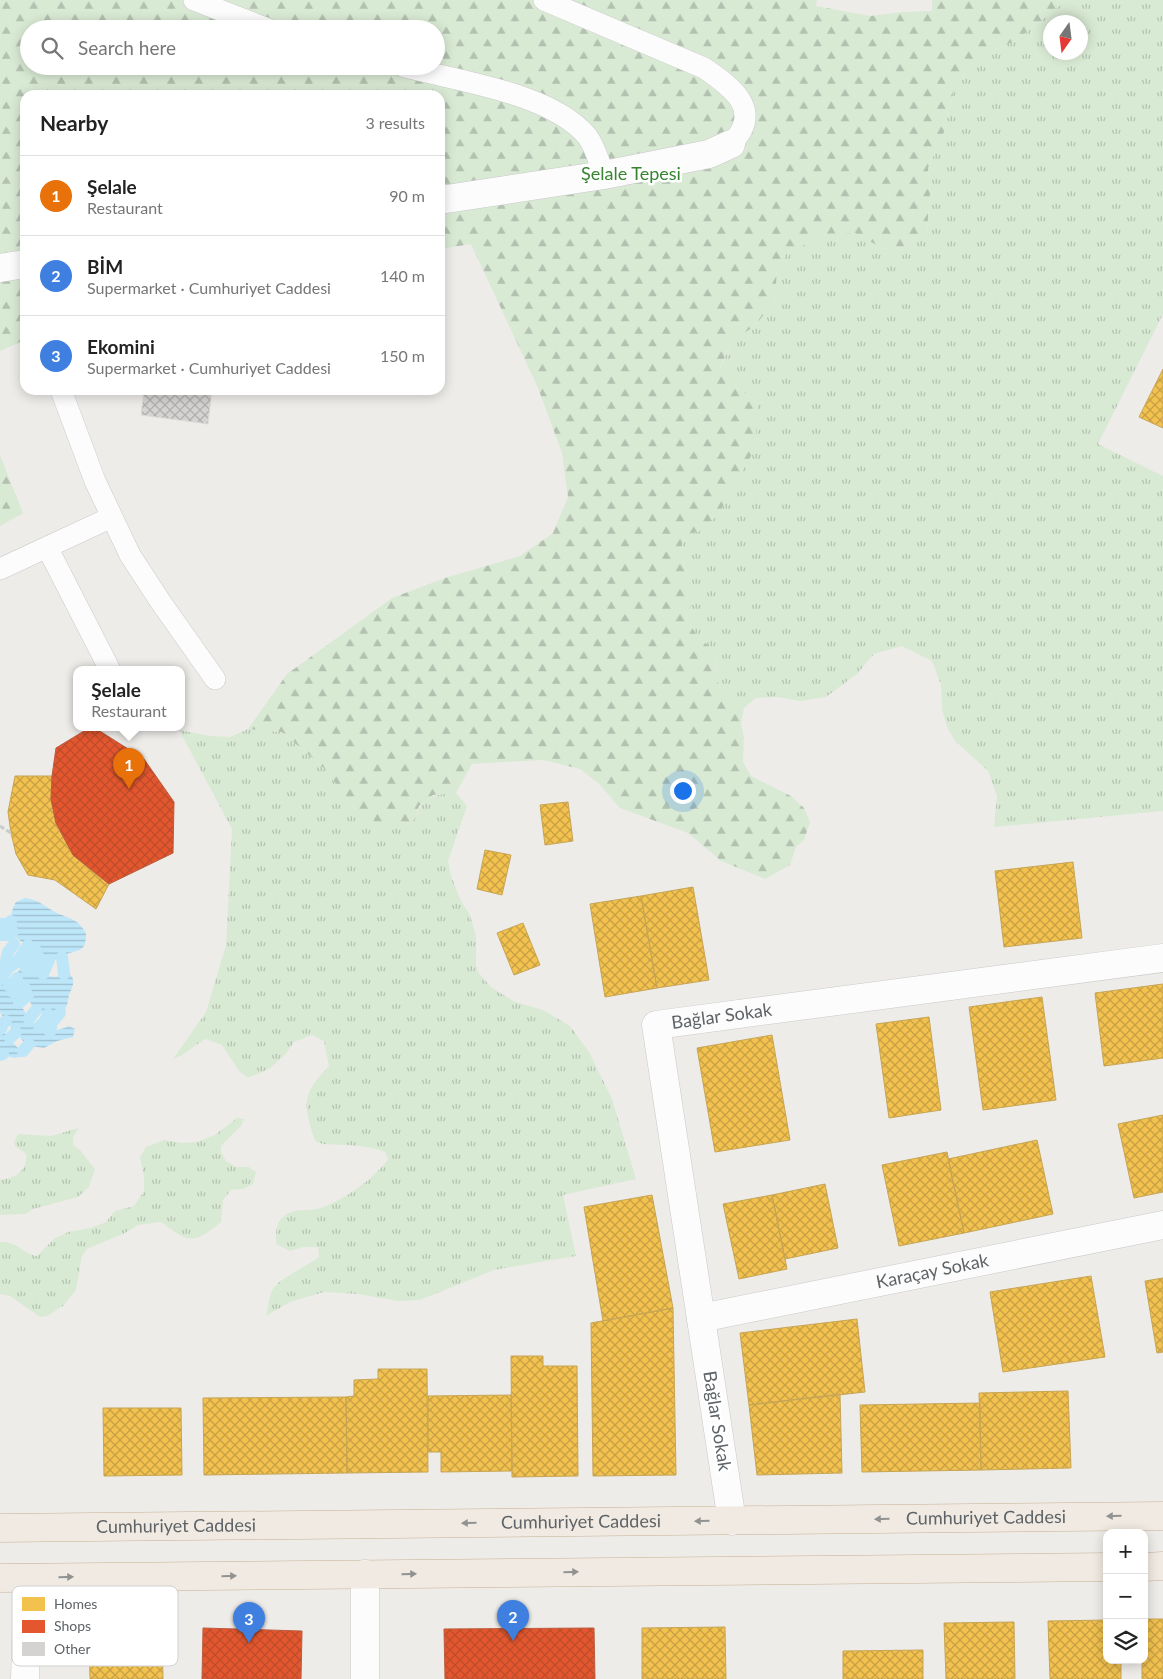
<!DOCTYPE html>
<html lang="en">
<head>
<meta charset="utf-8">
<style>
  body { margin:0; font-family:Lato,sans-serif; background:#f2f2f2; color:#222 }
  .controls { position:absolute; right:15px; bottom:15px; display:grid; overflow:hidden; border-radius:10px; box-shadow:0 2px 12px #0003 }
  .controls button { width:45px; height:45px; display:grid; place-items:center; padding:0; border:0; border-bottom:1px solid #e0e0e0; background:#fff; color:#222; font:25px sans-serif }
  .compass { position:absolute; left:1043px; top:15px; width:45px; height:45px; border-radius:50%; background:#fff; box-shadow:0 2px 12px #0003; rotate:194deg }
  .you { position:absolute; left:682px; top:790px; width:18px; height:18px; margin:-12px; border:4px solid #fff; border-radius:50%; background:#1a73e8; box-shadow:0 0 0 8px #1a73e833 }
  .badge { display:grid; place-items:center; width:32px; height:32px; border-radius:50%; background:#909394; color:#fff; font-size:16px; font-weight:700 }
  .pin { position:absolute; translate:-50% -41px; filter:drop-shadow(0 1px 2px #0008) }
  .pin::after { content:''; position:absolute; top:26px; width:18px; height:15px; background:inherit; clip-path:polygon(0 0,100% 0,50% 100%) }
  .popup { position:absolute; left:73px; top:666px; width:112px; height:65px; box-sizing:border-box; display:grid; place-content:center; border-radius:10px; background:#fff; filter:drop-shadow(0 1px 4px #0005); font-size:16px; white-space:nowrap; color:#767676 }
  .popup b { font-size:19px; color:#222 }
  .popup::after { content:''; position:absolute; left:50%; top:100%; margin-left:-10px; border:10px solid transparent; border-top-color:#fff }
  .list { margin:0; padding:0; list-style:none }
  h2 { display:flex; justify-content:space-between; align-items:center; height:65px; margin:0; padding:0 20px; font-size:21px }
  h2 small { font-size:16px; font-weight:400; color:#767676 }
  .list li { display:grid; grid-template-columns:32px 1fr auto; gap:15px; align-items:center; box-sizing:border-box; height:80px; padding:0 20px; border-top:1px solid #e0e0e0 }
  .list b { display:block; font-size:19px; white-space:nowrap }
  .list p { margin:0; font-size:16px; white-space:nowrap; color:#767676 }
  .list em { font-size:16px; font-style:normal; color:#767676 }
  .icon { flex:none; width:28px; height:28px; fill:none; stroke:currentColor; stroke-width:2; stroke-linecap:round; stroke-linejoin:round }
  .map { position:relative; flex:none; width:1163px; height:1679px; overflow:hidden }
  .search { position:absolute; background:#fff; box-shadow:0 2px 12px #0003; left:20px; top:20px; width:425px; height:55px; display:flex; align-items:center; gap:12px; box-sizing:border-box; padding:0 18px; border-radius:28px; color:#767676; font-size:19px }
  .panel { position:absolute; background:#fff; box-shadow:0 2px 12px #0003; left:20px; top:90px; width:425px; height:305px; border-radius:15px }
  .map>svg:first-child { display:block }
</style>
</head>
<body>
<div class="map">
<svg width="1163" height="1679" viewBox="0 0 1163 1679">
  <defs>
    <pattern id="grass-tufts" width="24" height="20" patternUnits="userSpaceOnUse" patternTransform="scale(1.25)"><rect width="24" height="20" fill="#d9ead4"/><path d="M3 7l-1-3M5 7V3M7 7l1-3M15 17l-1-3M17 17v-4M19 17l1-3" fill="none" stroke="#b3c1b0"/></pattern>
    <pattern id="forest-firs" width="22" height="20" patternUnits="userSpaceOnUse" patternTransform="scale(1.25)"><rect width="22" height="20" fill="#d9ead4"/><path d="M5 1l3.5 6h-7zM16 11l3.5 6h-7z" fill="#b3c1b0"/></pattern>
    <pattern id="water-rules" width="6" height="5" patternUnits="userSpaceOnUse" patternTransform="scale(1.25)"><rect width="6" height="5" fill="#bde6f8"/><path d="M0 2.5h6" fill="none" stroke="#9dbecd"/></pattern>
    <pattern id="homes-cross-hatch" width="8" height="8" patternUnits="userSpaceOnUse" patternTransform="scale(1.25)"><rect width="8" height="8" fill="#f2c14e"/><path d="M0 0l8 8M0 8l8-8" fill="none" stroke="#c7a045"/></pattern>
    <pattern id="shops-cross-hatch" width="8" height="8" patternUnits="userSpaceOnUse" patternTransform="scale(1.25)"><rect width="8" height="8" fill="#e4572e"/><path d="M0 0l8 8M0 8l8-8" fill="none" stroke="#bc4c2b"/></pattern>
    <pattern id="building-cross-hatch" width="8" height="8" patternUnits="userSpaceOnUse" patternTransform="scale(1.25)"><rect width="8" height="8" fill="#d5d3d1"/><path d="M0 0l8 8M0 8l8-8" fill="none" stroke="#b0afad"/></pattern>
  </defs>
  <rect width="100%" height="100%" fill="#eeece9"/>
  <!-- grass -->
  <path fill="url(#grass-tufts)" fill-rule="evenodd" d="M1067 0H1163V314L1098 444 1163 476V811L994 827 997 796 988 771 955 741 947 727 942 710 941 685 932 661 902 646 874 654 857 674 826 697 801 701 776 697 756 698 744 708 719 687 716 670 717 654 697 635 686 619 694 598 682 555 680 536 700 531 757 403 732 383 720 368 733 340 755 326 775 300 777 270 786 254 825 234 855 233 884 249 903 247 927 230 930 194 928 168 944 132 954 90 974 59 1015 41ZM1050 22H1080V52H1050Z
    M248 729 282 732 325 769 353 807 414 820C424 795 431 795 456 793L467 806 448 861 451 876 461 901 470 915 476 936V965L478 972 491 987 515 1002 543 1010 570 1026 589 1052 612 1099 636 1179 563 1195 576 1256 494 1270 420 1300 398 1301 358 1294 324 1292 290 1302 266 1316C268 1307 269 1296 273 1289 278 1279 309 1265 319 1257L318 1247H303L290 1251 276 1244C276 1234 275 1223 284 1216 295 1207 308 1212 320 1208 343 1201 375 1178 388 1159L385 1152C371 1147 357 1145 342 1145 331 1144 324 1146 315 1141 303 1104 301 1095 329 1066L324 1041 312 1035 294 1042 285 1055 269 1069 248 1078 239 1071 222 1045 205 1039C193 1046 186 1055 173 1059L206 1012 226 945 232 829 179 730 210 736 230 737Z
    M237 1118 244 1119 241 1126 221 1146V1152L226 1161 236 1167H249L256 1172 253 1184 243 1189 231 1190 223 1200 221 1222C193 1245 189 1243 161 1222L138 1225 125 1233 87 1249 82 1256 76 1290 63 1306 47 1316 40 1317 10 1296 0 1294V1242C18 1241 23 1254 37 1256L55 1238 68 1232 91 1228 106 1222 115 1211 134 1206 144 1191V1177L140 1157 146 1147 164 1140 182 1143 197 1142 215 1135Z
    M79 1128 73 1137V1145L80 1150 95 1169 89 1187 78 1197 33 1209 26 1214 0 1215V1180C16 1178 27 1171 26 1154L15 1146 14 1142 18 1134 51 1136Z"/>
  <!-- forest -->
  <path fill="url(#forest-firs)" fill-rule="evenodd" d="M0 0H817L816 6 870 16 902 12 932 11V0H1067L1015 41 974 59 954 90 944 132 928 168 930 194 927 230 903 247 884 249 855 233 825 234 786 254 777 270 775 300 755 326 733 340 720 367 732 383 757 403 756 447 718 515 700 531 681 536 682 555 694 598 686 619 697 635 717 654 716 670 719 687 744 708 741 724 744 737 743 762 751 776 791 796 804 808 810 822 804 840 796 847 790 865 765 879 721 861 688 833 620 808 599 784 580 769 543 760 472 764 456 793 433 795 419 806 414 820 402 827 371 821 353 807 325 769 282 732 248 729 287 674 392 598 445 578 520 556 553 533 568 497 562 453 538 388 471 244 440 249V95H25V340L0 351ZM29 29H436V66H29Z
    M0 455 23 513 0 526Z"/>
  <!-- water -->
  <path fill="url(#water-rules)" d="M25 898C40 900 45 907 57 913 70 919 78 919 86 933 86 952 80 949 67 954 54 960 53 962 39 957 35 946 26 946 18 939 7 931 10 911 16 902Z
    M27 968C42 973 52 982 66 973L72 976C75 984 72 987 69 995 68 999 68 1003 66 1007 59 1020 43 1014 33 1009L25 988 17 978V973L20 969Z
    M0 978C25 997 27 1046 69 1026L75 1029 73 1037 57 1041 44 1048 31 1046 22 1040 4 1019 0 1012Z
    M0 1028 17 1047 26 1053 25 1055C17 1060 7 1058 0 1051Z"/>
  <!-- homes -->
  <path fill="url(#homes-cross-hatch)" stroke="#c6a556" d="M1163 369V428L1139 417Z
    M15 776H52L51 799 56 823 73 855 109 884 96 909 55 880 28 875 16 854 11 833 8 812Z
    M568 802 573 841 545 845 540 805Z
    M485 850 511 855 502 895 477 889Z
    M1073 862 1082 938 1004 947 995 871Z
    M693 887 709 980 657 988 641 896Z
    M641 896 657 988 605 997 590 904Z
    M523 923 540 965 514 975 497 933Z
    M1163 984V1058L1104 1066 1095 993Z
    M1042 997 1056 1100 983 1110 969 1007Z
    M929 1017 941 1110 889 1118 876 1024Z
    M772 1035 790 1140 715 1152 697 1048Z
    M1163 1115V1192L1134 1198 1118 1124Z
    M1037 1140 1053 1214 964 1233 948 1159Z
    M947 1152 964 1233 899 1246 882 1165Z
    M825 1184 838 1248 785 1259 772 1195Z
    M652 1195 673 1308 603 1321 584 1207Z
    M772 1195 787 1269 739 1279 723 1204Z
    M1091 1276 1105 1357 1003 1372 990 1292Z
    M1163 1278V1352L1157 1353 1145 1281Z
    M673 1308 676 1475 593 1476 591 1323Z
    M857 1319 865 1392 749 1405 740 1333Z
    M511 1356H543V1366H577L578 1476 512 1477Z
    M378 1369H427L428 1472 347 1473 346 1397 354 1396V1380L378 1379Z
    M1068 1391 1071 1468 981 1470 979 1393Z
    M840 1394 842 1473 757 1475 749 1405Z
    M511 1395 512 1471 441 1472V1452H428V1396Z
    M346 1397 347 1473 204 1475 203 1398Z
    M980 1403 981 1470 862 1472 860 1405Z
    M103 1408H181L182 1475 104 1476Z
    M1144 1619H1163V1679H1142V1660H1144Z
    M1107 1620V1660H1121V1679H1050L1048 1621Z
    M1014 1622 1015 1679H946L944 1623Z
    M725 1627 726 1679H642V1628Z
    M162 1633 163 1679H90L89 1634Z
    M923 1650V1679H843V1651Z"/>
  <!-- shops -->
  <path fill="url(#shops-cross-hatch)" stroke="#bc5b3f" d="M89 728H95L144 759 174 802 173 853 109 884 73 855 56 823 51 799 52 776 56 748Z
    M203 1628 302 1631 301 1679H202Z
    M594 1628 595 1679H445L444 1629Z"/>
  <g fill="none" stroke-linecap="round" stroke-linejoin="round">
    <!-- stream -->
    <path stroke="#bde6f8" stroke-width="12" d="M0 924H8L11 921
      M0 935H9L13 932
      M62 957 64 974
      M5 965 8 952 14 944
      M26 968 28 956 35 949
      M34 970 39 957
      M43 974 49 960
      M1 979 8 968 18 961 28 945
      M9 986 15 981 17 978
      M13 992 21 991 25 988
      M19 1003 28 995
      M29 1019 36 1010
      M39 1027 45 1021 48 1014
      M1 1029 3 1023 6 1021
      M50 1032 52 1022 60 1013
      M10 1038 16 1032
      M23 1051 29 1044
      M0 1055 3 1054"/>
  </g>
  <!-- building -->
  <path fill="url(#building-cross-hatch)" stroke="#dedbd8" d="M144 390H212L208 424 141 415Z"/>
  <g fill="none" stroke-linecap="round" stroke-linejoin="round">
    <!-- lane casing -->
    <g stroke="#cac9ca" stroke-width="22">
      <path id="lane" d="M194 0 268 29
        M544 0 704 68C732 87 764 110 731 144
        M402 66C455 81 550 92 587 136 595 146 599 162 604 175
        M61 390 95 481 130 555 160 601 215 679
        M47 547 110 670
        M0 569 112 517"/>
    </g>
    <!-- street casing -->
    <g stroke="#cac9ca" stroke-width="29">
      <g id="street">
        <path d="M440 200 604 175 709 154 731 144"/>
        <path d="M0 268 25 264"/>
        <path id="s1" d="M701 1318 1163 1225"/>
        <path id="s2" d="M732 1521 656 1025 1163 958"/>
        <path d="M365 1574V1679"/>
        <path d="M25 1679 28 1578"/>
      </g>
    </g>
    <!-- highway casing -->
    <g stroke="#c7b195" stroke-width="29">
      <g id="highway">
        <path id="s3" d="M0 1528 1163 1516"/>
        <path d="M1144 1567 1163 1566"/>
        <path d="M0 1578 1107 1567"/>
      </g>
    </g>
    <!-- path -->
    <path stroke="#c7ceca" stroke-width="3" stroke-dasharray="5 2.5" stroke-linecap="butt" d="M0 826 11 833"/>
    <!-- lane -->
    <use href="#lane" stroke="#fcfcfc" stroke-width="21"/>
    <!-- street -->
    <use href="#street" stroke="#fcfcfc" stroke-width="28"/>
    <!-- highway -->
    <use href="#highway" stroke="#f0eae2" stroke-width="28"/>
  </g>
  <!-- one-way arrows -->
  <defs><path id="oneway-solid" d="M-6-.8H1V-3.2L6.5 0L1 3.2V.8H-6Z" transform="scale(1.25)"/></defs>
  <g fill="#919292">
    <use href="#oneway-solid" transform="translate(1114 1516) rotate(179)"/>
    <use href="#oneway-solid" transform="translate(882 1519) rotate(179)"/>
    <use href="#oneway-solid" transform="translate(702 1521) rotate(179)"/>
    <use href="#oneway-solid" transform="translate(469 1523) rotate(179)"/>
    <use href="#oneway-solid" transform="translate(571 1572) rotate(-1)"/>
    <use href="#oneway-solid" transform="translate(409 1574) rotate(-1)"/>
    <use href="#oneway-solid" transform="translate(229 1576) rotate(-1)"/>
    <use href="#oneway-solid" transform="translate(66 1577) rotate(-1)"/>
  </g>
  <g text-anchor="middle" stroke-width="5" stroke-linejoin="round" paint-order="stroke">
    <!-- park labels -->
    <g font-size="18" fill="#378330" stroke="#fff">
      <text x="631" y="180">Şelale Tepesi</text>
    </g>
    <!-- street labels -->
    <g font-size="18" fill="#5e6367" stroke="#fff">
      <text dy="6" stroke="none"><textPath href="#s2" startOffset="568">Bağlar Sokak</textPath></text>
      <text dy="6" stroke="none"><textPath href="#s1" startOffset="236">Karaçay Sokak</textPath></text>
      <text transform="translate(717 1421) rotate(81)" y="6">Bağlar Sokak</text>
      <text dy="6" stroke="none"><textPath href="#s3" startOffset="986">Cumhuriyet Caddesi</textPath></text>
      <text dy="6" stroke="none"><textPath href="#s3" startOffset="581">Cumhuriyet Caddesi</textPath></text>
      <text dy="6" stroke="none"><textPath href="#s3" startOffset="176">Cumhuriyet Caddesi</textPath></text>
    </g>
  </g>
  <!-- legend -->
  <rect x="12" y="1586" width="166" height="80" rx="8" fill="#fff" stroke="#cfd0d1" stroke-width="1"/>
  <rect x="22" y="1597" width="23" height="14" fill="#f2c14e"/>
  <rect x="22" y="1620" width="23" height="13" fill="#e4572e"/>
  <rect x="22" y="1642" width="23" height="14" fill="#d5d3d1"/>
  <g font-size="14" fill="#5e6367">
    <text x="54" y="1609">Homes</text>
    <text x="54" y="1631">Shops</text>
    <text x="54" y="1654">Other</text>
  </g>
</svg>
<div class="controls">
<button>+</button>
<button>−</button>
<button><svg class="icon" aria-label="layers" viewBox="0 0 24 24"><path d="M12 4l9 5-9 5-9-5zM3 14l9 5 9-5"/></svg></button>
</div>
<svg class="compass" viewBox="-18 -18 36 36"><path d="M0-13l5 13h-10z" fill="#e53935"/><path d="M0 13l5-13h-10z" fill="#767676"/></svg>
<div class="you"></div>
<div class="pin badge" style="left:129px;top:789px;background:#e8710a">1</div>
<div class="popup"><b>Şelale</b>Restaurant</div>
<div class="pin badge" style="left:513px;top:1641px;background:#3f7fe0">2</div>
<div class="pin badge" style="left:249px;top:1643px;background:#3f7fe0">3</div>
<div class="search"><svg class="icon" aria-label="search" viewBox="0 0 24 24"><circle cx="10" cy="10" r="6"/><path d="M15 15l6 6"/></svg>Search here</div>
<section class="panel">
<h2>Nearby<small>3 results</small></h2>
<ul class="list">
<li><span class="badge" style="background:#e8710a">1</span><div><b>Şelale</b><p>Restaurant</p></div><em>90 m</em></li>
<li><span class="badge" style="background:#3f7fe0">2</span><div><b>BİM</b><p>Supermarket · Cumhuriyet Caddesi</p></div><em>140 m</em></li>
<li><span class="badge" style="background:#3f7fe0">3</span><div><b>Ekomini</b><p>Supermarket · Cumhuriyet Caddesi</p></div><em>150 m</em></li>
</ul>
</section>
</div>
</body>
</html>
